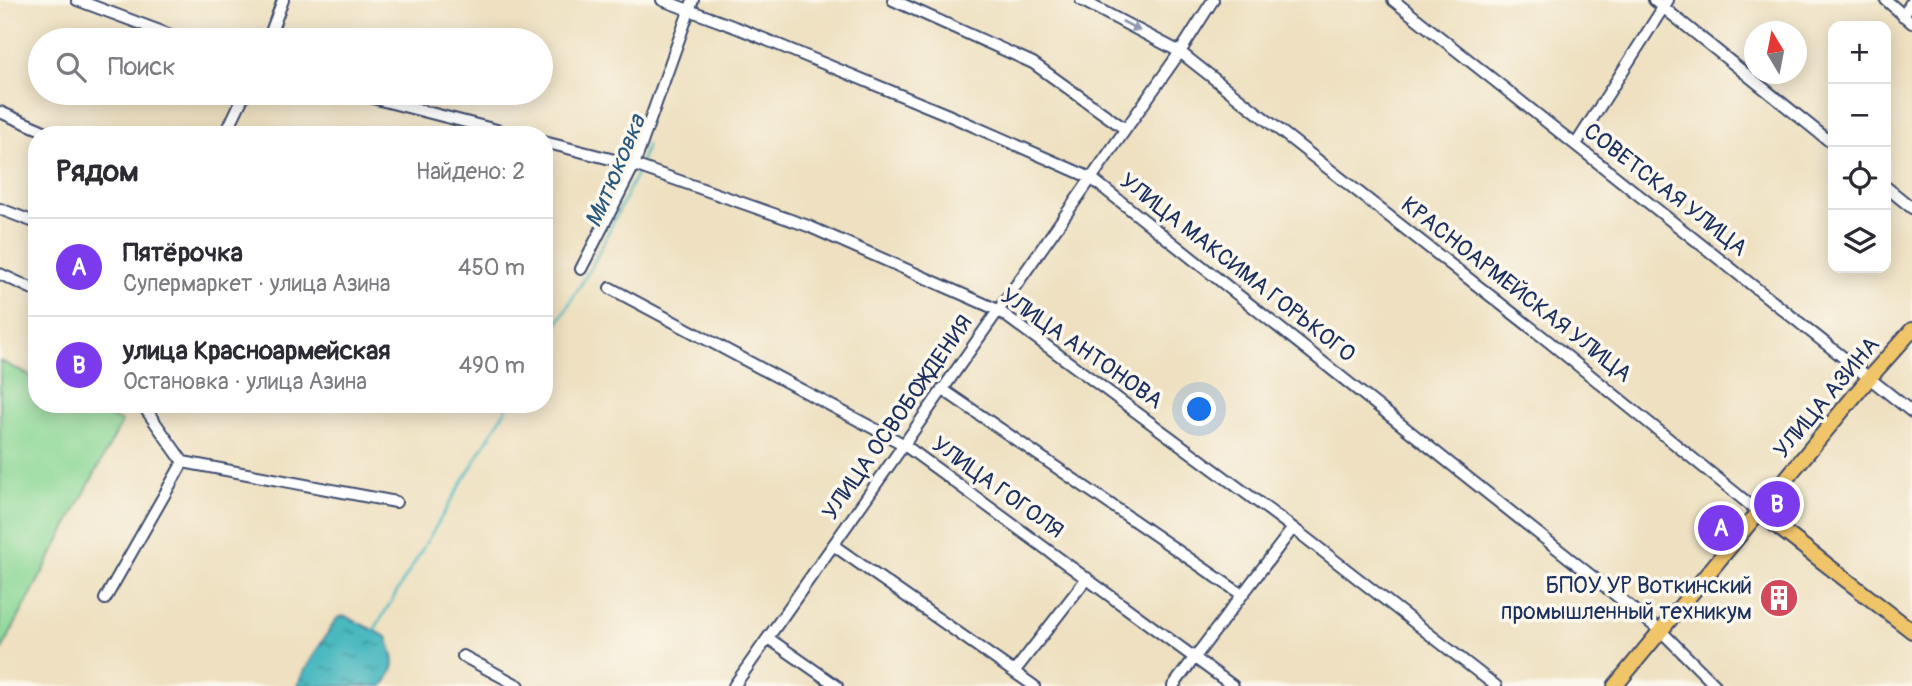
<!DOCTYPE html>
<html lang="ru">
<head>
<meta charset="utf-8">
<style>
  body { margin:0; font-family:Pangolin,sans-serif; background:#f7f7f7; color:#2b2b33 }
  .controls { position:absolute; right:21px; top:21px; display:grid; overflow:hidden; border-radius:14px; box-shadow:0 4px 18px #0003 }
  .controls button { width:63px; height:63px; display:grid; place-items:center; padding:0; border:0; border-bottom:2px solid #e1e1e2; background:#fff; color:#2b2b33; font:35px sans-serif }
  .compass { position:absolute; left:1744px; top:21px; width:63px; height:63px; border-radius:50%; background:#fff; box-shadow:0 4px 18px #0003; rotate:350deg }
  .you { position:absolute; left:1200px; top:410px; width:24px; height:24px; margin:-18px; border:5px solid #fff; border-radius:50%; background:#1a73e8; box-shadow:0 0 0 10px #1a73e833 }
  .badge { display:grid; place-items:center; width:46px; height:46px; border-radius:50%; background:#7c3aed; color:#fff; font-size:23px; font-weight:700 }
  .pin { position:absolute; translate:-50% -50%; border:4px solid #fff; box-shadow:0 2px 7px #0006 }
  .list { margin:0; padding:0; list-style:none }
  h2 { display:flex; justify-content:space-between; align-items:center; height:91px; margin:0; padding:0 28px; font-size:30px }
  h2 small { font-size:23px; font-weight:400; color:#7c7c81 }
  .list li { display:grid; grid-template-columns:46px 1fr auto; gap:21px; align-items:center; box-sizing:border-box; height:98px; padding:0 28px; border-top:2px solid #e1e1e2 }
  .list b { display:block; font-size:26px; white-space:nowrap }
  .list p { margin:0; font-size:23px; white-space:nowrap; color:#7c7c81 }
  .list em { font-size:23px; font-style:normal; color:#7c7c81 }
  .icon { flex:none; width:38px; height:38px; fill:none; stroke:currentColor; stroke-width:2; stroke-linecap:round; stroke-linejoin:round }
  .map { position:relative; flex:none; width:1912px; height:686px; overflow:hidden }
  .search { position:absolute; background:#fff; box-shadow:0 4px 18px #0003; left:28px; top:28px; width:525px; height:77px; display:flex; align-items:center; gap:18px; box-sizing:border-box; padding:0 24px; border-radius:38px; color:#7c7c81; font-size:26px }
  .panel { position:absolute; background:#fff; box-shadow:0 4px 18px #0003; left:28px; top:126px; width:525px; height:287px; border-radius:28px }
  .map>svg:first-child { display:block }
</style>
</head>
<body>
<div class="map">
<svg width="1912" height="686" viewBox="0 0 1912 686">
  <defs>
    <pattern id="water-ripples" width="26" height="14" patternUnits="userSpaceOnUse" patternTransform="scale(1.75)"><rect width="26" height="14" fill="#48b8bf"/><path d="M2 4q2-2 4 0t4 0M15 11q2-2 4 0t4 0" fill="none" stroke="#3b969e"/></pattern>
  </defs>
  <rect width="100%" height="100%" fill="#fbf7ec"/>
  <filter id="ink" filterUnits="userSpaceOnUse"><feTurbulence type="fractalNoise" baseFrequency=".0143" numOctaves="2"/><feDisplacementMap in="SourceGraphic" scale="14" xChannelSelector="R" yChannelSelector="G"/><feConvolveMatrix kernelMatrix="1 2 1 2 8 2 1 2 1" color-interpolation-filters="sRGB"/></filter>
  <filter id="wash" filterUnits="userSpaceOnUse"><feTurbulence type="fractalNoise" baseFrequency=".00686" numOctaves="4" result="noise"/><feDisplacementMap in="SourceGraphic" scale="28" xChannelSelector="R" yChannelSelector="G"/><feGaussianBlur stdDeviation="1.57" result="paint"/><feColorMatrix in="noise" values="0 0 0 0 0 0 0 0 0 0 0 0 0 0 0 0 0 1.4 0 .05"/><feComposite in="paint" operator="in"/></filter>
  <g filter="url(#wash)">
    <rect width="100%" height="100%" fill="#eee0c0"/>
    <!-- garden -->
    <path fill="#8bd795" stroke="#53837a" stroke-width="2" d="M0 361 37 379V404H87L122 422 0 653Z"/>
    <!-- water -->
    <path fill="url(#water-ripples)" stroke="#32748e" stroke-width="2" d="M345 616 387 637C396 660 398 666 383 686H297L304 671 335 621 339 617Z"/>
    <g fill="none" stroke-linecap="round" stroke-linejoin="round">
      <!-- stream -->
      <path stroke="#48b8bf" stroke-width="2.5" d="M695 10 699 0
        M640 165 647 145
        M544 346 592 266 638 171
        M373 632 509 404"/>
    </g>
  </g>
  <g filter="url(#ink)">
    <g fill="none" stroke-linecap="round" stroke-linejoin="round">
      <!-- minor casing -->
      <g stroke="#3b4a6d" stroke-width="14">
        <path id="minor" d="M77 0 184 40
          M662 0 740 29 946 114 1091 178 1662 632 1716 686
          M893 0 1033 63 1125 129
          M1081 0 1180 52 1548 341 1760 513
          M1393 0 1912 412
          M1654 0 1833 144
          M1886 0 1912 23
          M1903 16 1912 1
          M268 40 283 0
          M353 93 516 135
          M0 112 53 135
          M225 135 245 93
          M544 142 634 165 808 226 998 310 1293 528 1496 686
          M1576 144 1668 0
          M1886 187 1912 208
          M0 209 37 223
          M581 269 634 165 693 0
          M0 274 37 291
          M610 288 903 444 1233 686
          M942 389 1241 594
          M142 404 183 462 396 502
          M833 545 1034 686
          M105 599 183 462
          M768 638 837 686
          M463 656 519 686
          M1014 672 1087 578
          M734 686 1180 52 1213 0
          M1173 686 1293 528"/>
      </g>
      <!-- major casing -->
      <g stroke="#3b4a6d" stroke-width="18">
        <path id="major" d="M1760 513 1912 631
          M1615 686 1870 377 1912 330"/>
      </g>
      <!-- minor -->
      <use href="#minor" stroke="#fff" stroke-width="10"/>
      <!-- major -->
      <use href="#major" stroke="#f0c469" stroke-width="14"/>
    </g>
    <!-- one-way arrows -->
    <defs><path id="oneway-solid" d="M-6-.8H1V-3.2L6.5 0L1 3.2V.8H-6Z" transform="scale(1.75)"/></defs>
    <use fill="#8d97ae" href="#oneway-solid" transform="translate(1131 26) rotate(28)"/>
  </g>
  <!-- icons -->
  <defs>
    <g id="building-disc" transform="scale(2.0125)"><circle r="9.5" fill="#d1495b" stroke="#fbf7ec"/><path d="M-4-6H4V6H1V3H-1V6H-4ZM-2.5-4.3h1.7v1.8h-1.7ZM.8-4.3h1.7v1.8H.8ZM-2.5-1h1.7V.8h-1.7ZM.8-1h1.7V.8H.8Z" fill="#fff"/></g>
  </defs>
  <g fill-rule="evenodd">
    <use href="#building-disc" x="1779" y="598"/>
  </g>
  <g text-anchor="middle" stroke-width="7" stroke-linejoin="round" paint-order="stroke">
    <!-- street labels -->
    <g font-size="23" fill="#1b2f5e" stroke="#fbf7ec">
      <text transform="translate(1666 189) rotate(38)" y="8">СОВЕТСКАЯ УЛИЦА</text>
      <text transform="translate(1238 267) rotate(38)" y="8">УЛИЦА МАКСИМА ГОРЬКОГО</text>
      <text transform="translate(1517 289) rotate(38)" y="8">КРАСНОАРМЕЙСКАЯ УЛИЦА</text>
      <text transform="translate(1082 348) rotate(35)" y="8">УЛИЦА АНТОНОВА</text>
      <text transform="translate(1826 397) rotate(-50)" y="8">УЛИЦА АЗИНА</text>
      <text transform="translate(897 417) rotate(-55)" y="8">УЛИЦА ОСВОБОЖДЕНИЯ</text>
      <text transform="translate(998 487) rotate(36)" y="8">УЛИЦА ГОГОЛЯ</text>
    </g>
    <!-- poi labels -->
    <g font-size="23" fill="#1b2f5e" stroke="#fbf7ec" text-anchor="end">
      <text x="1752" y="593">БПОУ УР Воткинский<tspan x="1752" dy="26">промышленный техникум</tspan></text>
    </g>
    <!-- water labels -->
    <g font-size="24" font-style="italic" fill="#28587b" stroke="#fbf7ec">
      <text transform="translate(615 171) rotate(-67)" y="8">Митюковка</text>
    </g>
  </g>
</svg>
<div class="controls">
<button>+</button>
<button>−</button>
<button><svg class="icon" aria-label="locate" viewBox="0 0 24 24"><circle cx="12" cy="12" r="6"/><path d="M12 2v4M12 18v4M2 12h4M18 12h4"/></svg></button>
<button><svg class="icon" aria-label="layers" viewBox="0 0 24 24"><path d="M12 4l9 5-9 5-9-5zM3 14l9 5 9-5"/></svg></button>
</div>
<svg class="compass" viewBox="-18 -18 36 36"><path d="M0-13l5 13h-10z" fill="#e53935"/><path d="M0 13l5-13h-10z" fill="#7c7c81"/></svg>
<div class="you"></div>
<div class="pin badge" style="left:1721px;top:528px">A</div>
<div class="pin badge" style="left:1777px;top:504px">B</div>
<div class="search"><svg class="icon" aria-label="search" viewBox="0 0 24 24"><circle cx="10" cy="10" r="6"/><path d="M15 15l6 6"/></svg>Поиск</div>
<section class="panel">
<h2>Рядом<small>Найдено: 2</small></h2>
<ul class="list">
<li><span class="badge">A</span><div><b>Пятёрочка</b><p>Супермаркет · улица Азина</p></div><em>450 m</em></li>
<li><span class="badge">B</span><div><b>улица Красноармейская</b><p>Остановка · улица Азина</p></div><em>490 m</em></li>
</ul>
</section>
</div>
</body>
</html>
